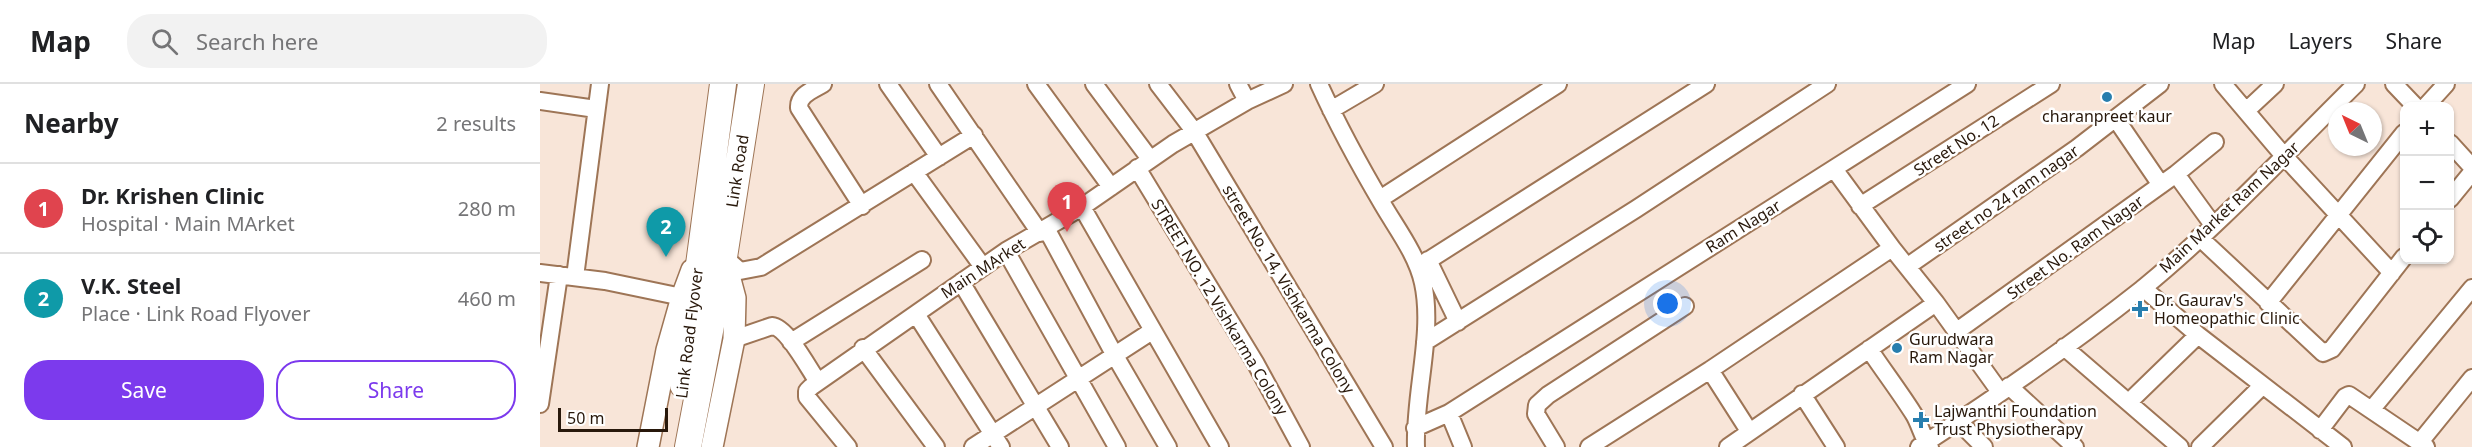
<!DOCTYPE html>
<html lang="en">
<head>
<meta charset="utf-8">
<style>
  body { margin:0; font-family:"Noto Sans",sans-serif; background:#f2f2f2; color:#202124 }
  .controls { position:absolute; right:18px; top:18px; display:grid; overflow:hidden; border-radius:12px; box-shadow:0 2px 4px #0004 }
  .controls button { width:54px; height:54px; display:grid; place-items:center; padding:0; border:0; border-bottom:2px solid #e0e0e0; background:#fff; color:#202124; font:30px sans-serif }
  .compass { position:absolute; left:1788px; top:18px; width:54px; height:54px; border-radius:50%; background:#fff; box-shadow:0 2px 4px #0004; rotate:317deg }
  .scale { position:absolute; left:18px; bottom:15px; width:110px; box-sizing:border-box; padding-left:6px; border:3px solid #28180b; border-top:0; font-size:16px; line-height:21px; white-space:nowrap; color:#28180b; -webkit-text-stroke:4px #fff; paint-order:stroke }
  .you { position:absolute; left:1128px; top:220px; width:21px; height:21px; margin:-15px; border:4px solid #fff; border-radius:50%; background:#1a73e8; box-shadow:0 0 0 9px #1a73e833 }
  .badge { display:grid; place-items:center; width:39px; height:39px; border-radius:50%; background:#7c3aed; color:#fff; font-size:20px; font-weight:700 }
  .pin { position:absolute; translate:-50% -50px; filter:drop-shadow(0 2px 3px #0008) }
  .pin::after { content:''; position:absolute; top:32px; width:21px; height:18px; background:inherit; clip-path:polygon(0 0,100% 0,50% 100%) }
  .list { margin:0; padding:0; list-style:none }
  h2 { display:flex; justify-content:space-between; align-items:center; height:78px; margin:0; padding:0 24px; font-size:26px }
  h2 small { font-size:20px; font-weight:400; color:#757577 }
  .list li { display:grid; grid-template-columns:39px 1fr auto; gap:18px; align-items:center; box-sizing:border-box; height:90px; padding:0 24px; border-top:2px solid #e0e0e0 }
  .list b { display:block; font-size:22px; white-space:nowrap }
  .list p { margin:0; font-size:20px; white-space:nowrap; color:#757577 }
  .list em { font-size:20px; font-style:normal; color:#757577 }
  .actions { display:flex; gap:12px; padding:18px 24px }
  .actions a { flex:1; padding:14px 0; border:2px solid #7c3aed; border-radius:24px; text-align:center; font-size:21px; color:#7c3aed }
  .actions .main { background:#7c3aed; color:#fff }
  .icon { flex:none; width:33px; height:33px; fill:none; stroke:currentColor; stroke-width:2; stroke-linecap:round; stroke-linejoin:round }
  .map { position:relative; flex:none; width:1932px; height:363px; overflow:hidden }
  header { display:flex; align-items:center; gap:36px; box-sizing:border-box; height:84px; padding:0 30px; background:#fff; border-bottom:2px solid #e0e0e0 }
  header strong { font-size:28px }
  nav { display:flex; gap:33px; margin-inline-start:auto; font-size:21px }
  .search { width:420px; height:54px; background:#f2f2f2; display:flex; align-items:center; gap:15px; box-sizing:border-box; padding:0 21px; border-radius:24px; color:#757577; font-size:22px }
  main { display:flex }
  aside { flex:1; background:#fff }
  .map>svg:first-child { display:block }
</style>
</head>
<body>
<header>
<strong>Map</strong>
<div class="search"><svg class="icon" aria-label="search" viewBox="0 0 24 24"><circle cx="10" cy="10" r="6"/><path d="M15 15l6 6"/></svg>Search here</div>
<nav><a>Map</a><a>Layers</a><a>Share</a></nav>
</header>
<main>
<aside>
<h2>Nearby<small>2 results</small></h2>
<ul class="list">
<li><span class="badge" style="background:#e0444e">1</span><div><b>Dr. Krishen Clinic</b><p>Hospital · Main MArket</p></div><em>280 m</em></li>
<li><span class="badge" style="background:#0f9aa8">2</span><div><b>V.K. Steel</b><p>Place · Link Road Flyover</p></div><em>460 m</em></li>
</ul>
<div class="actions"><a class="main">Save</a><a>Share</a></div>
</aside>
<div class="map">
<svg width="1932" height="363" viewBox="0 0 1932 363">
  <rect width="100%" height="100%" fill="#f8e5d8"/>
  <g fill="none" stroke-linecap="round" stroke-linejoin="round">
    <!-- minor casing -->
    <g stroke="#9e7556" stroke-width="20">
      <path id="minor" d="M283 0C273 6 258 11 259 24L322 122
        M348 0 399 73
        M398 0 500 149
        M496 0 571 103
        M554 0 610 75
        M618 0 654 47 844 363
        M698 0 707 17
        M779 0C798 42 820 82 843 121 857 145 877 171 883 199 894 249 874 310 876 363
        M1683 0 1744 72 1852 189
        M1854 0 1875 22
        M0 17 56 25
        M1886 22 1906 0
        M791 26 835 0
        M1706 27 1735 0
        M1576 35 1621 101
        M1910 59 1932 83
        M597 84 716 280 761 363
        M1294 85 1352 164 1396 219 1460 308
        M374 88 443 183
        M1636 90 1673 141
        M840 115 1018 0
        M1910 115 1932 88
        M1320 122 1511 0
        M542 123 680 363
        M506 144 574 270 628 363
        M1659 153 1783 269 1792 265 1864 173
        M466 167 577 363
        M184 173 200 187 221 183 434 51
        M888 176 918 238
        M1368 182 1537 64 1620 0
        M878 183 1166 0
        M0 189 65 197 142 213
        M35 193 60 0
        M421 198 520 363
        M1603 204 1658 251 1803 363
        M1728 219 1864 49
        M376 230 461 363
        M1417 247 1636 90 1675 58
        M194 255 232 242C247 243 269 285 278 298
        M251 258 382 176
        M885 258 1096 125 1287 0
        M1524 263 1640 363
        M323 264 396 363
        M1329 265C1343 286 1359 307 1373 329 1380 339 1382 354 1390 363
        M1170 286 1209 347
        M1469 302 1535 363
        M1262 310 1296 363
        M1589 318 1658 251
        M0 320 19 191
        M1832 325 1932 204
        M909 329 923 363
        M1419 338 1444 363
        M875 344 909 329 1427 0
        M1780 346 1805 313 1809 311 1886 363
        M1880 358 1932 294
        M308 363 267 313V307L271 303 466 167 542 123 633 60 707 17 744 0
        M433 363 612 247
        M1016 363 996 330 997 321 1008 311 1145 222
        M1049 363 1170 286 1352 164
        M1188 363 1396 219
        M1379 363C1455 314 1531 261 1602 205 1678 143 1746 69 1816 0
        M1660 363 1722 302"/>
    </g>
    <!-- tertiary casing -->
    <g stroke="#9e7556" stroke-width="24">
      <path id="tertiary" d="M108 363 127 266 142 213 152 186
        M172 363 194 255 195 214 184 173"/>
    </g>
    <!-- primary casing -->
    <g stroke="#9e7556" stroke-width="28">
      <path id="primary" d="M143 301 183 0
        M148 363 184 173 211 0"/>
    </g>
    <!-- minor -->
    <use href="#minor" stroke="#fff" stroke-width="16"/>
    <!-- tertiary -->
    <use href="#tertiary" stroke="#fff" stroke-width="21"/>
    <!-- primary -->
    <use href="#primary" stroke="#fff" stroke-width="26"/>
  </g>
  <!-- markers -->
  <g fill="#287eae" stroke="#fff" stroke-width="2">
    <circle cx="1567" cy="13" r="6"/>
    <path d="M1597 216h6v6h6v6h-6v6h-6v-6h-6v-6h6z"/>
    <circle cx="1357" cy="264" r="6"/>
    <path d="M1378 327h6v6h6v6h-6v6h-6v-6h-6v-6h6z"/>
  </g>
  <g text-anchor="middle" stroke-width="5" stroke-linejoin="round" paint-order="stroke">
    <!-- poi labels -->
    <g font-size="16" fill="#28180b" stroke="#fff" text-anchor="start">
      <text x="1567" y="38" text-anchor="middle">charanpreet kaur</text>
      <text x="1614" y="222">Dr. Gaurav's<tspan x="1614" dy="18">Homeopathic Clinic</tspan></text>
      <text x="1369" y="261">Gurudwara<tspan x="1369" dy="18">Ram Nagar</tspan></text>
      <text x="1394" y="333">Lajwanthi Foundation<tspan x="1394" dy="18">Trust Physiotherapy</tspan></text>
    </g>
    <!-- street labels -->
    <g font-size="16" fill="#28180b" stroke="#fff">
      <text transform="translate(1416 61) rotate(-33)" y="6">Street No. 12</text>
      <text transform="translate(197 87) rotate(-81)" y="6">Link Road</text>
      <text transform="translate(1466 114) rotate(-35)" y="6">street no 24 ram nagar</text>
      <text transform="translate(1689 123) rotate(-43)" y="6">Main Market Ram Nagar</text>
      <text transform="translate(1203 142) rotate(-32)" y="6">Ram Nagar</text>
      <text transform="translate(1535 163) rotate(-36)" y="6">Street No. Ram Nagar</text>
      <text transform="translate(443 184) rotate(-33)" y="6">Main MArket</text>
      <text transform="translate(749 205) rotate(59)" y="6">street No. 14, Vishkarma Colony</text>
      <text transform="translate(680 223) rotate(59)" y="6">STREET NO. 12 Vishkarma Colony</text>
      <text transform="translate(149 249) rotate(-83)" y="6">Link Road Flyover</text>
    </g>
  </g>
</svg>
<div class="controls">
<button>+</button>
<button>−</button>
<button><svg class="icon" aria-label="locate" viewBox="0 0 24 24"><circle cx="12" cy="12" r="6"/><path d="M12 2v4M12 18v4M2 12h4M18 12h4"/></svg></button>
</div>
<svg class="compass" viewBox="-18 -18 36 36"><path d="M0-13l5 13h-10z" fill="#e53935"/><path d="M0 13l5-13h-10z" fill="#757577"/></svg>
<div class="scale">50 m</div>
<div class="you"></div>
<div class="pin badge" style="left:527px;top:148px;background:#e0444e">1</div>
<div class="pin badge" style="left:126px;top:173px;background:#0f9aa8">2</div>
</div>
</main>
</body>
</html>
